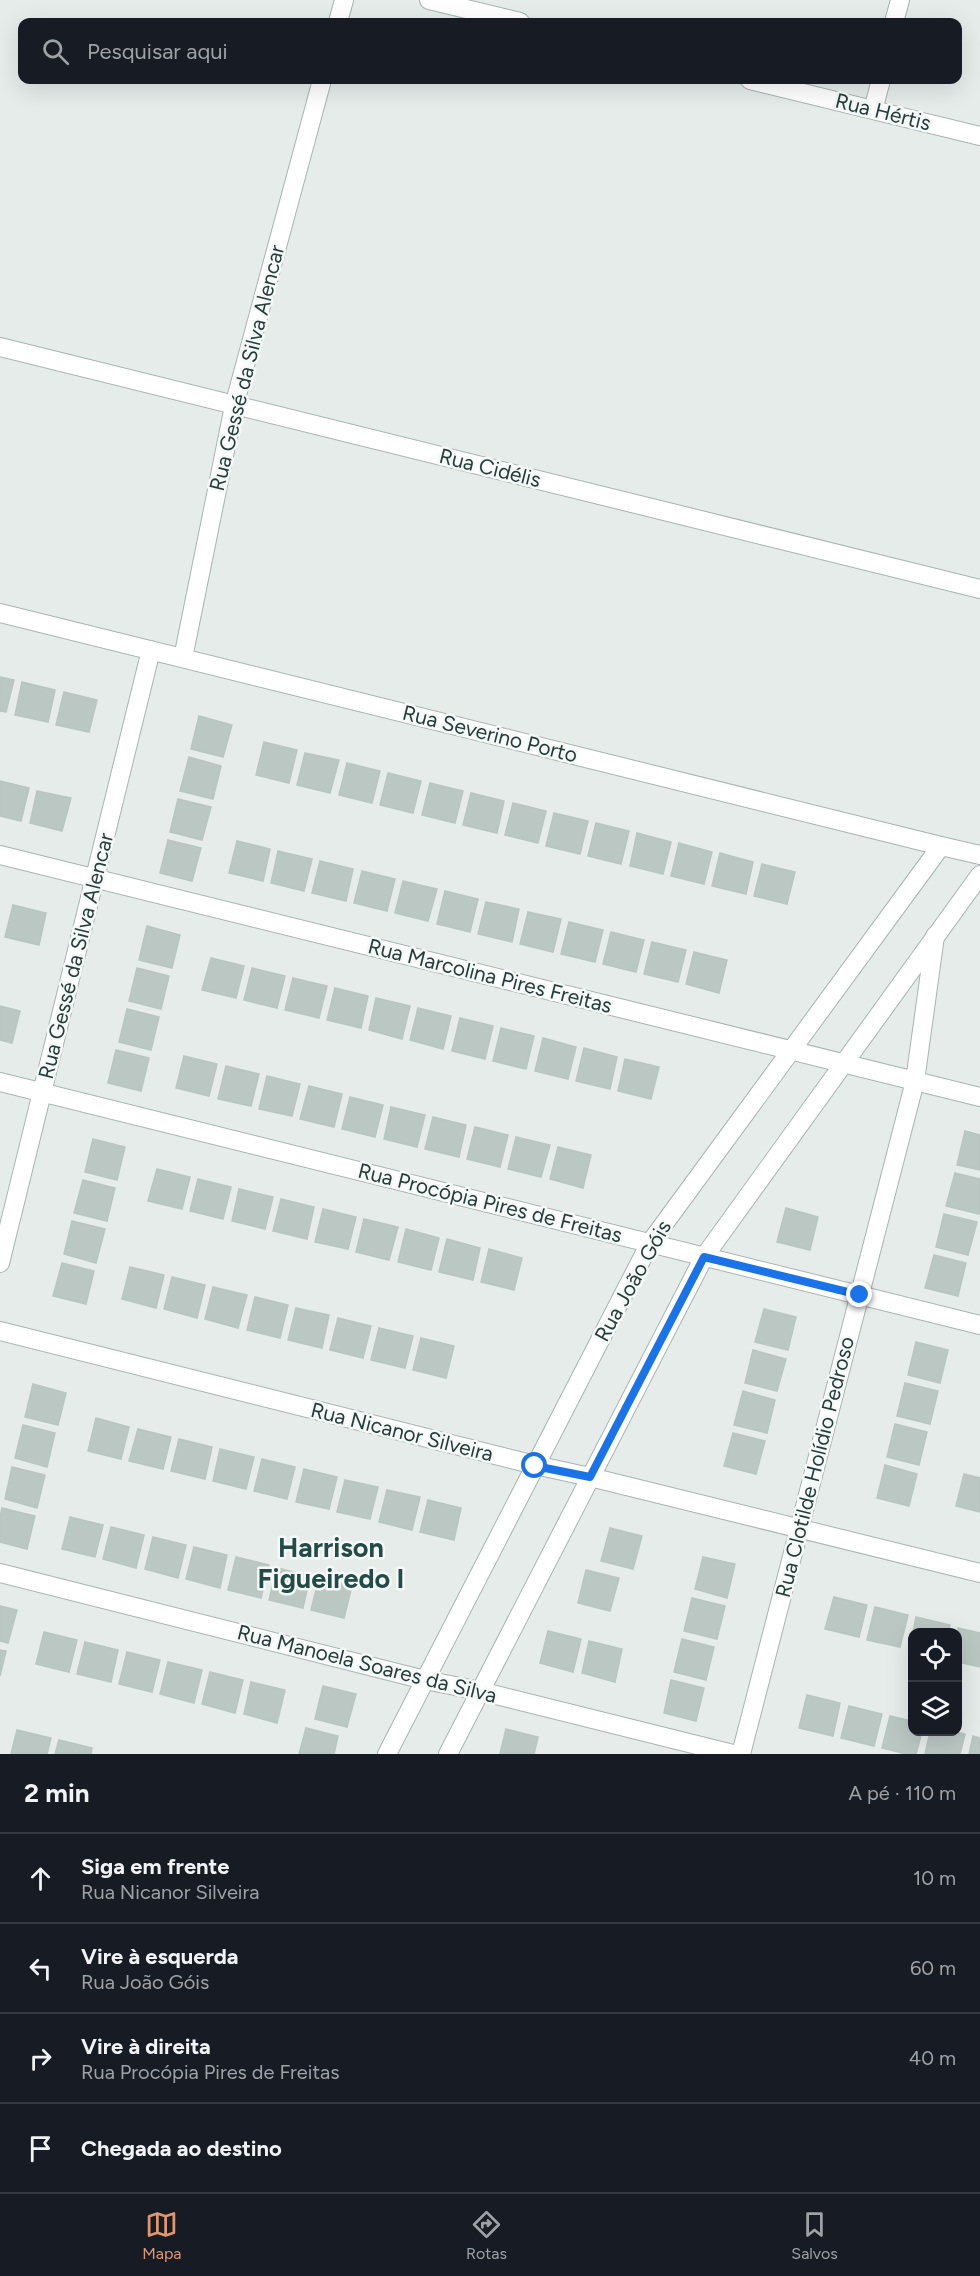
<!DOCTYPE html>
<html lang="pt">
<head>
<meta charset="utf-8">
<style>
  body { margin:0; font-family:Figtree,sans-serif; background:#20242c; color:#f1f3f6 }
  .controls { position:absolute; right:18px; bottom:18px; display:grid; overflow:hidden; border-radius:12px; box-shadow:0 6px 24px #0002 }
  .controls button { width:54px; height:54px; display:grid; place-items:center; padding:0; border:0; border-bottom:2px solid #363941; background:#171b24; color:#f1f3f6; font:30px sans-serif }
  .stop { position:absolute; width:18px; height:18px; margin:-14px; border:4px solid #1a73e8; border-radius:50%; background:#fff }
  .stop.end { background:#1a73e8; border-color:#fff; box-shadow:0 2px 6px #0008 }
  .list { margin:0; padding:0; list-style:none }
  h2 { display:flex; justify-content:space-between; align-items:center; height:78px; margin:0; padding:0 24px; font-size:26px }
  h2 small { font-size:20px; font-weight:400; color:#9ea1a6 }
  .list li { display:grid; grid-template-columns:39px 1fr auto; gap:18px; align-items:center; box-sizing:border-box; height:90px; padding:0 24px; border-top:2px solid #363941 }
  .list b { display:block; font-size:22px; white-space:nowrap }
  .list p { margin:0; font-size:20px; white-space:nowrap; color:#9ea1a6 }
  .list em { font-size:20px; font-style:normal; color:#9ea1a6 }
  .icon { flex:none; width:33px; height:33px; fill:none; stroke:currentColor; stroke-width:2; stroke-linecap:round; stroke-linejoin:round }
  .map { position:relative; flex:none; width:980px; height:1754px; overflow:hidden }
  .search { position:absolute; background:#171b24; box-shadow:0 6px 24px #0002; left:18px; right:18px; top:18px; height:66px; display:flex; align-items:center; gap:15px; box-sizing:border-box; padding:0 21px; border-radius:12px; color:#9ea1a6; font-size:22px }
  .sheet { height:438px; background:#171b24 }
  nav { display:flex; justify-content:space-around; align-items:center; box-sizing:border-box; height:84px; border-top:2px solid #363941; background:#171b24; font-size:16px; color:#9ea1a6 }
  nav a { display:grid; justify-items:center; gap:3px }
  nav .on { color:#e1976e }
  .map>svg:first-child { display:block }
</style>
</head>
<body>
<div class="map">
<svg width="980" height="1754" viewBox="0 0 980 1754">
  <rect width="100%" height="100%" fill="#e5ecea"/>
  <!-- building -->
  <path fill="#bbc7c3" stroke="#b8c5c1" stroke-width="1.5" d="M0 677 14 680 6 712 0 711Z
    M22 682 55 690 48 722 15 715Z
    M64 692 97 700 89 732 56 725Z
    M199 716 232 725 223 757 191 749Z
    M264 742 297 750 289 783 256 775Z
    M305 753 339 760 330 793 297 785Z
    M189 757 221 766 213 799 180 791Z
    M347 763 380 771 372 803 339 795Z
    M388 773 421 781 413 813 380 805Z
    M0 781 29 788 21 821 0 816Z
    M430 783 463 791 455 823 422 815Z
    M37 791 71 798 62 831 30 823Z
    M471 793 504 801 497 833 463 825Z
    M178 799 211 807 202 840 170 832Z
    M513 803 546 811 538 843 505 835Z
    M554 813 588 821 580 854 546 846Z
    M596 823 629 831 621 864 588 856Z
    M637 833 671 842 663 874 630 866Z
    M168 840 201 848 192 881 160 873Z
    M237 841 270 849 263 881 229 873Z
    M679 843 712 852 704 884 671 876Z
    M278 851 312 859 304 891 271 883Z
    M720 853 753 862 746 894 712 886Z
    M320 861 353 869 346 901 312 893Z
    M762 864 795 872 787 904 754 896Z
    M362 871 395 879 387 911 354 903Z
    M403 881 437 889 428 921 395 913Z
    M445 891 478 899 470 932 437 924Z
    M486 902 519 909 512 942 478 934Z
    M13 905 46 913 39 945 5 937Z
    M528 912 561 919 553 952 520 944Z
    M569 922 603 930 595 962 561 954Z
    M147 926 180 935 172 968 139 960Z
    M611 932 644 940 636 972 603 964Z
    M652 942 686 950 678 982 644 974Z
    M694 952 727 960 719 993 686 984Z
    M211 958 244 966 236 998 202 990Z
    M137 968 169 976 161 1009 129 1001Z
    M252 968 285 976 277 1008 244 1000Z
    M293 978 327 986 319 1018 285 1010Z
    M335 988 368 996 361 1028 327 1020Z
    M376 998 410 1006 402 1039 369 1030Z
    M0 1006 20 1011 12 1043 0 1040Z
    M418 1008 451 1016 443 1049 410 1040Z
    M127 1009 159 1017 151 1050 119 1042Z
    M460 1018 493 1026 485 1059 452 1051Z
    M501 1028 534 1036 526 1069 493 1061Z
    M543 1038 576 1047 568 1079 535 1071Z
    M584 1048 617 1057 610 1089 576 1081Z
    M116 1050 149 1058 141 1091 108 1083Z
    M184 1056 217 1064 209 1096 176 1088Z
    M625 1059 659 1067 651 1099 618 1091Z
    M226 1066 259 1074 251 1106 218 1099Z
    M267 1076 300 1084 292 1116 259 1109Z
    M309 1086 342 1094 334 1127 300 1119Z
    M350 1097 383 1105 375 1137 342 1129Z
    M391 1107 425 1115 417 1147 384 1139Z
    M433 1117 466 1125 459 1157 425 1149Z
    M475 1127 508 1135 500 1167 467 1159Z
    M965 1131 980 1135V1170L957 1165Z
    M516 1137 550 1145 541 1177 508 1169Z
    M93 1139 125 1147 117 1180 85 1172Z
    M558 1147 591 1155 583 1188 550 1179Z
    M157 1169 190 1177 182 1209 148 1201Z
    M955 1173 980 1179 979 1214 946 1206Z
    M198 1179 231 1187 223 1219 190 1211Z
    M83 1180 115 1188 107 1221 74 1213Z
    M239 1189 273 1197 265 1229 232 1221Z
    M281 1199 314 1207 307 1239 273 1231Z
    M786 1208 818 1217 810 1250 777 1242Z
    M323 1209 356 1217 348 1249 315 1242Z
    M944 1214 977 1222 968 1255 936 1247Z
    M364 1219 398 1227 389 1260 356 1252Z
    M72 1221 105 1229 96 1263 64 1254Z
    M406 1229 439 1238 431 1270 398 1262Z
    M447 1239 480 1248 473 1280 439 1272Z
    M489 1249 522 1258 514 1290 481 1282Z
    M934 1255 966 1263 958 1296 925 1288Z
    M62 1263 94 1271 86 1304 53 1296Z
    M130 1267 164 1275 156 1308 122 1299Z
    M172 1277 205 1285 197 1318 164 1309Z
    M213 1287 247 1295 238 1328 205 1319Z
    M255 1297 288 1305 280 1338 247 1330Z
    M296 1308 329 1315 322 1348 288 1340Z
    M764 1309 796 1317 788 1350 755 1342Z
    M338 1318 371 1326 363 1358 330 1350Z
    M379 1328 413 1336 405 1368 371 1360Z
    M421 1338 454 1346 446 1378 413 1370Z
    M916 1342 948 1350 940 1383 908 1375Z
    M753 1350 786 1359 777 1391 745 1383Z
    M905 1383 938 1391 930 1424 897 1416Z
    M33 1384 66 1393 58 1425 25 1417Z
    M743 1391 775 1400 767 1433 734 1425Z
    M96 1418 129 1427 121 1459 88 1451Z
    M895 1424 927 1432 919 1465 887 1457Z
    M23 1425 55 1433 47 1467 15 1458Z
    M138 1429 171 1437 163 1469 129 1461Z
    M733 1433 765 1441 756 1474 724 1466Z
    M179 1439 212 1447 205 1479 171 1471Z
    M220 1449 254 1457 246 1489 213 1481Z
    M262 1459 295 1467 287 1499 254 1491Z
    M885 1465 917 1474 909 1506 877 1498Z
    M12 1467 45 1475 37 1508 5 1499Z
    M304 1469 337 1477 329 1509 296 1502Z
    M964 1474 980 1478V1512L956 1506Z
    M345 1480 378 1487 370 1519 337 1512Z
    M387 1490 420 1497 412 1530 379 1522Z
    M428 1500 461 1508 454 1540 420 1532Z
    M2 1508 35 1516 27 1549 0 1542V1517Z
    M70 1517 103 1525 95 1557 62 1549Z
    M111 1527 144 1535 136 1568 103 1559Z
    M610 1528 642 1536 633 1569 601 1561Z
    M153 1537 186 1545 178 1578 145 1569Z
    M194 1547 227 1555 220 1588 186 1579Z
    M236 1557 269 1565 261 1598 228 1590Z
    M703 1557 735 1564 727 1598 695 1589Z
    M277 1568 310 1576 303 1608 269 1600Z
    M586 1570 619 1578 610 1611 578 1603Z
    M319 1578 352 1586 344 1618 311 1610Z
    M834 1597 867 1605 859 1637 825 1629Z
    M692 1598 725 1606 717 1639 684 1631Z
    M0 1606 17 1610 8 1643 0 1641Z
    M875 1607 908 1615 900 1647 867 1640Z
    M916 1617 950 1625 948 1632H913Z
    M958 1628 980 1633V1667L958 1662Z
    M548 1631 581 1639 573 1672 540 1663Z
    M44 1632 77 1640 69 1672 36 1664Z
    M682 1639 714 1647 706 1680 674 1672Z
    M589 1641 622 1649 615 1682 582 1673Z
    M85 1642 118 1650 111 1682 77 1674Z
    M0 1650 6 1651 0 1676Z
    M127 1652 160 1660 152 1692 119 1684Z
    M168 1662 202 1670 194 1703 160 1694Z
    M210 1672 243 1680 235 1713 202 1704Z
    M671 1680 704 1688 696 1721 664 1713Z
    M251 1682 285 1690 277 1723 244 1714Z
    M323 1686 356 1694 347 1727 315 1719Z
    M807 1695 840 1703 833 1736 799 1728Z
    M849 1706 882 1714 874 1746 841 1738Z
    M890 1716 912 1721V1732H922L916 1754H906L882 1748Z
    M306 1728 338 1736 334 1754H299Z
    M506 1729 538 1737 534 1754H500Z
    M17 1730 51 1738 47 1754H11Z
    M930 1732H955L965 1734 960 1754H925Z
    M973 1736 980 1738V1754H969Z
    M59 1740 92 1748 91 1754H55Z"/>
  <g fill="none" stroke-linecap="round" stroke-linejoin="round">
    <!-- minor casing -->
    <g stroke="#a8b4b1" stroke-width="20">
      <path id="minor" d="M429 0 520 22
        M338 22 344 0
        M894 22 900 0
        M750 80 980 136
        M873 110 881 80
        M0 347 980 589
        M0 613 941 846
        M183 658 234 406 322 80
        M0 855 980 1097
        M0 1082 980 1325
        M0 1263 151 650
        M0 1331 535 1465 590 1477 980 1573
        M0 1573 425 1680 480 1691 733 1754
        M741 1754 915 1081 935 936"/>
    </g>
    <!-- tertiary casing -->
    <g stroke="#a8b4b1" stroke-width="20">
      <path id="tertiary" d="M387 1754 650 1243 941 846 980 855
        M448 1754 704 1257 980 875"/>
    </g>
    <!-- minor -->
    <use href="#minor" stroke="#fff" stroke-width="18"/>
    <!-- tertiary -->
    <use href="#tertiary" stroke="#fff" stroke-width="18"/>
  </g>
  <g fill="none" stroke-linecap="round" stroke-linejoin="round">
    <!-- route -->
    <path stroke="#1a73e8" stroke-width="8" d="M535 1466 590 1477 704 1257 860 1295"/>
  </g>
  <g text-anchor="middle" stroke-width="5" stroke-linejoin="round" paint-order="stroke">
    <!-- street labels -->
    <g font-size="21" fill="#263c39" stroke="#f5f9f8">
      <text transform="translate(883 112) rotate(14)" y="7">Rua Hértis</text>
      <text transform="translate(247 368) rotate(-76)" y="7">Rua Gessé da Silva Alencar</text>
      <text transform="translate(490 468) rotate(14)" y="7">Rua Cidélis</text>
      <text transform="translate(490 734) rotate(14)" y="7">Rua Severino Porto</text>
      <text transform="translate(76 956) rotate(-76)" y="7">Rua Gessé da Silva Alencar</text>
      <text transform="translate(490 976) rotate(14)" y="7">Rua Marcolina Pires Freitas</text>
      <text transform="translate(490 1203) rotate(14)" y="7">Rua Procópia Pires de Freitas</text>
      <text transform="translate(633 1281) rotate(-61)" y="7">Rua João Góis</text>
      <text transform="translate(402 1432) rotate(14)" y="7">Rua Nicanor Silveira</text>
      <text transform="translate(815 1467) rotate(-76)" y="7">Rua Clotilde Holídio Pedroso</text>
      <text transform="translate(367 1664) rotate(14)" y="7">Rua Manoela Soares da Silva</text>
    </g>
    <!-- district labels -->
    <g font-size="27" font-weight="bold" fill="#244c47" stroke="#f5f9f8">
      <text x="331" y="1557">Harrison<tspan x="331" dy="31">Figueiredo I</tspan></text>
    </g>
  </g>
</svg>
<div class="controls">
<button><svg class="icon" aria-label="locate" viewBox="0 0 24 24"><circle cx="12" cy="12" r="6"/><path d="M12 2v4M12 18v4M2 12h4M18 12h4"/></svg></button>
<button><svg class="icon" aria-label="layers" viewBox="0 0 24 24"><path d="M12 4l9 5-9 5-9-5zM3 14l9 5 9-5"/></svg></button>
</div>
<div class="stop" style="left:535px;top:1466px"></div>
<div class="stop end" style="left:860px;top:1295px"></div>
<div class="search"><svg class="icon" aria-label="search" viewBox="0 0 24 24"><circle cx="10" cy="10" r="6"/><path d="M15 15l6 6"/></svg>Pesquisar aqui</div>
</div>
<section class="sheet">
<h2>2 min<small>A pé · 110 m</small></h2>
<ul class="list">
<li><svg class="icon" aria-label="ahead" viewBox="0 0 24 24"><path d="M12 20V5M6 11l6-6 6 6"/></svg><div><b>Siga em frente</b><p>Rua Nicanor Silveira</p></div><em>10 m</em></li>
<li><svg class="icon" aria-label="left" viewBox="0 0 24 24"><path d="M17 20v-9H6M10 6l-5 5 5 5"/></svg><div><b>Vire à esquerda</b><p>Rua João Góis</p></div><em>60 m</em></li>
<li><svg class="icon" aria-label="right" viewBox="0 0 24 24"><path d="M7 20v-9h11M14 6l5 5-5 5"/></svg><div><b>Vire à direita</b><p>Rua Procópia Pires de Freitas</p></div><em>40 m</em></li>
<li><svg class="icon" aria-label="arrive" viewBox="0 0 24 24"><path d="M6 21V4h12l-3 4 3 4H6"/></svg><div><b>Chegada ao destino</b></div></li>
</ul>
</section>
<nav>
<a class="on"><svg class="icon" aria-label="map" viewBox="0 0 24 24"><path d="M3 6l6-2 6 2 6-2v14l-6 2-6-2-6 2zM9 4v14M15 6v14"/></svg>Mapa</a>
<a><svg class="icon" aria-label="directions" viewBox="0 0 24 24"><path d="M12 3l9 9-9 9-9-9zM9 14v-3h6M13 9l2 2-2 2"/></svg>Rotas</a>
<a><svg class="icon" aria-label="saved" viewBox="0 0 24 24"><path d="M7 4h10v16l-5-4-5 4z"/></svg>Salvos</a>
</nav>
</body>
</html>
